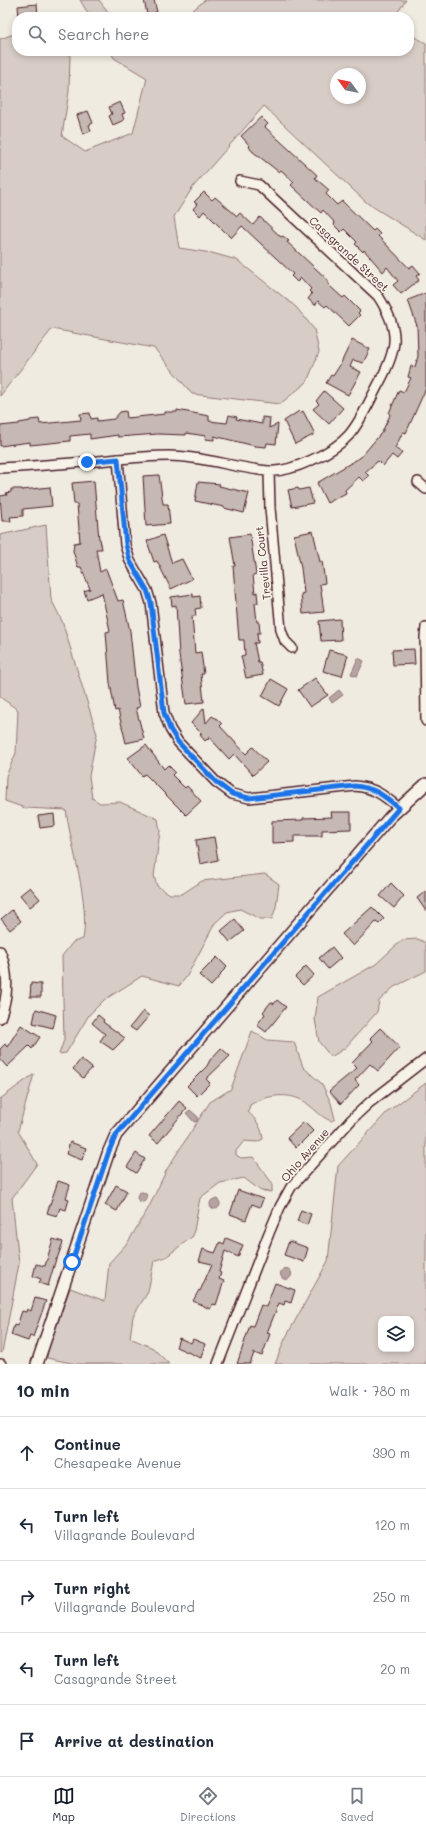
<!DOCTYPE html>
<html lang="en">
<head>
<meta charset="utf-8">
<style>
  body { margin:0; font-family:Mali,sans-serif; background:#f6f6f7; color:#1f2937 }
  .controls { position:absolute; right:12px; bottom:12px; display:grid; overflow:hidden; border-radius:8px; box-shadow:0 2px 6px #0003 }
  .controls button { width:36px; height:36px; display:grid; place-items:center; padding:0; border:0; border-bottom:1px solid #e0e1e3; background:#fff; color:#1f2937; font:20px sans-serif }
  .compass { position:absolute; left:330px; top:68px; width:36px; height:36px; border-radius:50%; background:#fff; box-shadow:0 2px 6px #0003; rotate:303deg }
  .stop { position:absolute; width:12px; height:12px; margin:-9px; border:3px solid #1a73e8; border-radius:50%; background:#fff }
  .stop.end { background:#1a73e8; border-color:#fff; box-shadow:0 1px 4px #0008 }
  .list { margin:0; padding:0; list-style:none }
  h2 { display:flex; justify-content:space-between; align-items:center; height:52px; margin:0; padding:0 16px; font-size:17px }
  h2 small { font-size:13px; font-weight:400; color:#747a83 }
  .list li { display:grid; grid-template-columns:26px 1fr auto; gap:12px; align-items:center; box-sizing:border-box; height:72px; padding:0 16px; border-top:1px solid #e0e1e3 }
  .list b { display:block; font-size:15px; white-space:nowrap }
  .list p { margin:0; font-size:13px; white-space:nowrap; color:#747a83 }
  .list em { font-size:13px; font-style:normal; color:#747a83 }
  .icon { flex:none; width:22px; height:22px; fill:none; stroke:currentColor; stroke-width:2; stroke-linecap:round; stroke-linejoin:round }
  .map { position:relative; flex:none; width:426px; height:1364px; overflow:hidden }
  .search { position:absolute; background:#fff; box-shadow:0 2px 6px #0003; left:12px; right:12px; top:12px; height:44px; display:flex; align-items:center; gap:10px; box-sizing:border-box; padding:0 14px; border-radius:16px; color:#747a83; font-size:15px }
  .sheet { height:412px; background:#fff }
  nav { display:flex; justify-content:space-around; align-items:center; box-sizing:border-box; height:56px; border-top:1px solid #e0e1e3; background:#fff; font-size:11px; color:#747a83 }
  nav a { display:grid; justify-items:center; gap:2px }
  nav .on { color:#111827 }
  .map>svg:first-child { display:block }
</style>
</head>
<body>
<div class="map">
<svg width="426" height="1364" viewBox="0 0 426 1364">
  <rect width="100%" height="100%" fill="#f0ebe0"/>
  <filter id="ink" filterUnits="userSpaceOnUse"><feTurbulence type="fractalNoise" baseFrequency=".025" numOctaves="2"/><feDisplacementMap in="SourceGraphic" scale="8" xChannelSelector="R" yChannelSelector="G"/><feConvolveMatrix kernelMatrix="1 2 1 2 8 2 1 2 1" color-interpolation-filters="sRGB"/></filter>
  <g filter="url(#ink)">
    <!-- green -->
    <path fill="#d8cdc6" stroke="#917678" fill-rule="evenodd" d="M80 0H99L112 17H90Z
      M205 0H406L397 13 398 17H185Z
      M17 33V51H66L70 54 69 91 62 136 85 152 133 133 147 78 114 58 110 51H409V34L426 43V240L367 203 264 106 193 187 174 217 179 248 212 253 237 260 296 307 314 329 319 352 307 382 280 404 192 394 154 348 52 329 0 396V39ZM336 74H360V98H336Z
      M46 525 51 599 62 621 97 734 89 776 92 798 100 803 120 802 158 819 160 831 154 876 157 886 170 894H182L202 881 265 874 279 884 276 907 272 919H260L240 909 227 912 215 923 187 976 179 986 142 976 104 1000 89 1015 66 1053 59 1054 64 1040 62 956 73 942 83 939C90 902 71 848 66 810L25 808 5 801 6 776 16 753 18 710 0 697V535Z
      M418 939 426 943V971L394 987 379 1001 377 1012 345 1048 331 1057 319 1042 315 1019 318 997 376 964 402 940Z
      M252 1031 267 1040 294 1042 303 1067 322 1084 331 1103 335 1119 331 1121C320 1116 318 1112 309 1105 293 1091 267 1094 250 1105L248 1112C256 1119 262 1128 263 1139L257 1142 244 1141 236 1151V1155L241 1158 253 1157 272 1183V1192L261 1191 244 1178 220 1183 200 1198 193 1236 166 1257 154 1261 148 1292 133 1316 130 1338 153 1348 169 1364H76L47 1358 48 1351 70 1288 105 1301 109 1263 128 1242 149 1207 167 1169 210 1102 231 1089Z
      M34 1074 18 1131 37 1164 12 1198 19 1264 2 1353 0 1352V1099Z
      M426 1083V1364H275L285 1339 328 1261 338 1166 388 1111ZM381 1319H411V1349H381Z"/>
    <!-- water -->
    <path fill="#b7a4a2" stroke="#8b6f72" d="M358 658 364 661 357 676 351 674Z
      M339 690 343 695 332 703 329 698Z
      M190 1110 198 1117 197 1121 194 1122 186 1113Z
      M137 1197a5 5 0 1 1 10 0a5 5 0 1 1-10 0Z
      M210 1204a5 5 0 1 1 10 0a5 5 0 1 1-10 0Z
      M280.5 1274a5.5 5.5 0 1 1 11 0a5.5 5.5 0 1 1-11 0Z"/>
    <!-- building -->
    <path fill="#c6b8b3" stroke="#4a1f2b" d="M144 0H154L157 12 147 14Z
      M37 4 38 17H19L18 6Z
      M120 102 125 113 122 114 124 120 113 125 109 116 112 114 109 107Z
      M88 111 93 123 89 125 91 131 83 134 77 115Z
      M261 117 268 124 265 127 317 175 315 178 329 190 326 194 337 205 342 201 373 231 375 229 380 234 378 236 409 268 413 265 420 273 416 276 419 280 401 294 393 285 398 281 387 267 383 272 364 250 363 252 355 244 357 242 344 229 341 232 334 225 335 223 323 210 321 213 291 185 294 182 281 170 279 172 252 151 249 147 250 146 241 136Z
      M204 192 212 200 215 197 237 216 240 213 253 225 260 217 281 237 283 236 289 241 287 242 328 280V284L334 290 343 298 345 296 360 311 358 313 360 315 349 326 327 305 325 307 318 301 315 305 308 299 312 294 309 291 311 289 301 278 297 282 291 276 293 274 242 226 231 238 204 211 200 216 193 209 197 204 194 202Z
      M426 293V388L406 433 403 432 395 448 402 453 397 459 392 455 383 466 378 461 365 472 369 476 363 481 359 477 345 490 346 493 327 503 317 483 361 457 382 432 390 415 389 413 399 390 404 392 411 378 408 377 411 366 415 367 418 356 417 326 408 300Z
      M352 340 370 349 363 363 353 360 350 367 361 372 348 395 326 383 331 375 333 376 340 365Z
      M324 391 343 408 329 424 313 409 319 404 316 401Z
      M177 410 209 416V421L227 423 229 415 237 417 236 419 262 424V417L270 418 269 428 278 424 276 444 267 443 266 447 255 446 214 436V440L205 439 206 436 186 433V435L158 434 118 437V435L90 439V434L70 436V441L30 445V442L0 446V426L19 424V423L30 421V420L39 419 40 424 81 420 80 414 90 413 91 419 97 418V421L114 419 120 412 126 411 127 418 165 414V412H177Z
      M299 411 300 413 303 411 315 434 295 444 284 421Z
      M159 475 163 504H168L170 524 146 526 143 476Z
      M94 481 99 539H100L102 549H96L100 572 106 569 118 601 123 600 130 631 136 687 140 707 136 708 144 739 126 743 118 710 115 711 110 683 106 632 110 631 102 593 87 599 84 591 90 589 81 567H78L73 551 74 543 80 542 77 504H74L72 483Z
      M198 482 220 484 219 486 249 493 244 513 224 508V507L195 501Z
      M50 487 52 506 23 509V516L10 517 11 521H2L0 496 7 495 6 493 11 492V489H22V490Z
      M298 488 299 490 309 488 313 503 292 507 288 490Z
      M313 531 320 562 322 561 325 583 320 584 324 612 303 614 301 594 304 593 301 568 294 535Z
      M250 534 256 574 253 575 255 593 257 592 258 603H255L257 622H259L260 633H257L258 643H254L258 662H260L263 675 246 678 241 656 245 655 244 640H239L233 566H235L230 537Z
      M163 535 172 563 182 559 192 579 171 589 157 561 154 562 147 541Z
      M193 594V597L200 596 201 608 195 609 196 616H192L195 653 201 652 204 674H201L204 702 186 704 179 655 176 605 172 606 171 597Z
      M340 619 341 640 321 641 319 621Z
      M414 649 415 664 393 665 392 650Z
      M329 650 348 655 342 676 323 671Z
      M315 678 328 695 310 707 298 690Z
      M271 679 288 689 279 706 262 696Z
      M204 708 206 723 212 716 217 719 222 724 220 726 246 754 253 747 267 762 253 775 234 754 229 759 209 737 208 740 207 739 205 741 200 735 202 734 191 723Z
      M146 745 164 769 168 765 175 772 172 775 185 788 187 786 201 801 186 815 145 774 142 776 128 758Z
      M331 812H351V829L322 830V836H294V842L272 843V821L303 820V818L332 817Z
      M54 814 55 826 40 828 38 816Z
      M214 837 218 860 200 864 196 840Z
      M391 883 404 896 394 908 380 896Z
      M30 887 40 899 30 907 20 895Z
      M426 891V911L417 898Z
      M372 907 384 919 379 924 376 922 353 946 342 934Z
      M12 910 21 921 10 930 1 919Z
      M235 919 244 931 230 942 221 931Z
      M332 947 341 958 328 969 319 958Z
      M217 957 227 967 220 974 221 975 211 986 199 975Z
      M306 966 314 975 303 985 295 977Z
      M31 983 41 984V997H30Z
      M277 1000 286 1007 266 1032 257 1025 265 1014 263 1012 271 1002 274 1004Z
      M36 1009 56 1015 53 1028 33 1023Z
      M143 1011 149 1016 136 1031 130 1027Z
      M98 1015 104 1020 103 1022 125 1038 113 1050 100 1041 105 1034 92 1023Z
      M21 1025 40 1037 32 1049 29 1046 7 1067 0 1059V1049L5 1044 7 1047Z
      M380 1028 400 1047 378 1071 370 1064 355 1080 359 1085 341 1104 329 1091 357 1068 352 1063 373 1041 370 1038Z
      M221 1048 230 1056 206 1079 210 1083 197 1096 187 1086 207 1066 210 1060Z
      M81 1059 92 1068 83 1078 73 1069Z
      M179 1101 187 1108 158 1143 149 1136Z
      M304 1122 313 1131 296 1148 287 1138Z
      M70 1142 86 1148 82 1160 66 1154Z
      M136 1153 145 1159 136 1173 127 1167Z
      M58 1181 70 1185 66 1198 69 1199 66 1210 60 1208 57 1216 47 1213Z
      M116 1185 127 1191 117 1211 105 1205Z
      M238 1190 263 1199 260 1207 252 1204 246 1220 230 1214Z
      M301 1210 311 1214 307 1225 297 1221Z
      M226 1238 243 1245 238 1257 225 1251 219 1272 221 1273 219 1279 224 1281 216 1305 213 1304 210 1309 193 1301 199 1290 200 1291 212 1264 199 1261 203 1249 215 1253 220 1242 224 1244Z
      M53 1239 63 1242 57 1259H56L48 1286 39 1283 41 1279 33 1276 36 1264 45 1266Z
      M289 1241 308 1248 304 1262 284 1255Z
      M275 1283 295 1290 291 1303 285 1301 284 1305 279 1303 267 1333 270 1334 262 1356 254 1353 250 1364H237L250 1325 253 1326 261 1305 266 1307Z
      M35 1298 46 1301 33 1337 30 1336 28 1341 11 1335 14 1325 17 1326 22 1311 26 1312 27 1309 31 1311Z
      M179 1338 191 1343 193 1339 205 1344 201 1358 176 1347Z"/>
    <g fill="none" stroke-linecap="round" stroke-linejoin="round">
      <!-- minor casing -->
      <g stroke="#4a1f2b" stroke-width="12">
        <path id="minor" d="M118 459 125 545 130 561 147 590 151 603 164 713 170 729 178 742 216 782 232 794 249 798 355 786C375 788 383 795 399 808
          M0 468C36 466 72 463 109 460 129 458 149 456 169 456 203 456 234 468 268 471 291 473 334 452 349 435 361 421 369 402 378 385 398 349 401 331 378 296L259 185 240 181
          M269 471 270 508 281 630 285 641 292 648
          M418 482 426 489
          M426 627 425 637 426 721
          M0 951C9 973 9 995 0 1018
          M0 1364H1
          M218 1364 269 1233 280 1207 291 1187 352 1119 369 1103 426 1059"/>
      </g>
      <!-- tertiary casing -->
      <g stroke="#4a1f2b" stroke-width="14">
        <path id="tertiary" d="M37 1364 109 1151 116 1135 390 817 426 784"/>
      </g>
      <!-- minor -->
      <use href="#minor" stroke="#f7f3e8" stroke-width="9"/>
      <!-- tertiary -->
      <use href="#tertiary" stroke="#f7f3e8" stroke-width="11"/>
    </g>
  </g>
  <g fill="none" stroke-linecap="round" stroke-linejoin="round" filter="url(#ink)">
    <!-- route -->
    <path stroke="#1a73e8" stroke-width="5" d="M72 1262 109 1151 116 1135 399 808C383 795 375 788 355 786L249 798 232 794 216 782 178 742 170 729 164 713 151 603 147 590 130 561 126 545 118 459 87 462"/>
  </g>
  <g text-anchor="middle" stroke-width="3.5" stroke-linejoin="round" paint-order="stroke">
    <!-- street labels -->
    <g font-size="11" fill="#4a1f2b" stroke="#f7f3e8">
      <text transform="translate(349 254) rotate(43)" y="4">Casagrande Street</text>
      <text transform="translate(263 563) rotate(-96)" y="4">Trevilla Court</text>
      <text transform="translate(305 1155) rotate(-49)" y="4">Ohio Avenue</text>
    </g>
  </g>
</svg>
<div class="controls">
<button><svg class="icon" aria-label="layers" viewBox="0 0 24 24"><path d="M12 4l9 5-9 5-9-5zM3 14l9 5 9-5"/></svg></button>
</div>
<svg class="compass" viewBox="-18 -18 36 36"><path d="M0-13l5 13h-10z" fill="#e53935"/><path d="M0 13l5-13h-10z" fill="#747a83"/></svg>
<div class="stop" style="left:72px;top:1262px"></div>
<div class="stop end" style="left:87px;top:462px"></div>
<div class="search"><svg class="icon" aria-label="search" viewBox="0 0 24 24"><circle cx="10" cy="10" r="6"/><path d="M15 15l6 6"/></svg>Search here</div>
</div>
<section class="sheet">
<h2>10 min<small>Walk · 780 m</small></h2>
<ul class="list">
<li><svg class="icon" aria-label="ahead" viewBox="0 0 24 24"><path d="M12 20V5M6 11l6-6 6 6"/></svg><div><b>Continue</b><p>Chesapeake Avenue</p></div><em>390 m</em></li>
<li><svg class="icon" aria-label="left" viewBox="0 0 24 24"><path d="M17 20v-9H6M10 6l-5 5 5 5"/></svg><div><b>Turn left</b><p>Villagrande Boulevard</p></div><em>120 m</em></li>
<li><svg class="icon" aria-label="right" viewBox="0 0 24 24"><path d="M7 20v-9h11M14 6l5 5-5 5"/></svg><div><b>Turn right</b><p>Villagrande Boulevard</p></div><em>250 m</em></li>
<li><svg class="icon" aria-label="left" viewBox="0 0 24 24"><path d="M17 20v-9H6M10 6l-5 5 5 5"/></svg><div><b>Turn left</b><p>Casagrande Street</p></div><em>20 m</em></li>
<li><svg class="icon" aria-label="arrive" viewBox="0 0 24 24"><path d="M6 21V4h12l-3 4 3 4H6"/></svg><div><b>Arrive at destination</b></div></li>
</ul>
</section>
<nav>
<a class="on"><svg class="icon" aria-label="map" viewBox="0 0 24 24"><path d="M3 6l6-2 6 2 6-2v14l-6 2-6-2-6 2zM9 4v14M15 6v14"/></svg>Map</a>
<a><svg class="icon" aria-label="directions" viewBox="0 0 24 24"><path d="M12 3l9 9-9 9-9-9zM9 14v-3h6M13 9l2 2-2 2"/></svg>Directions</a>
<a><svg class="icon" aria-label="saved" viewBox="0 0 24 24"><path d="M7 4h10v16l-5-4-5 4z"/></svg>Saved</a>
</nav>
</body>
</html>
